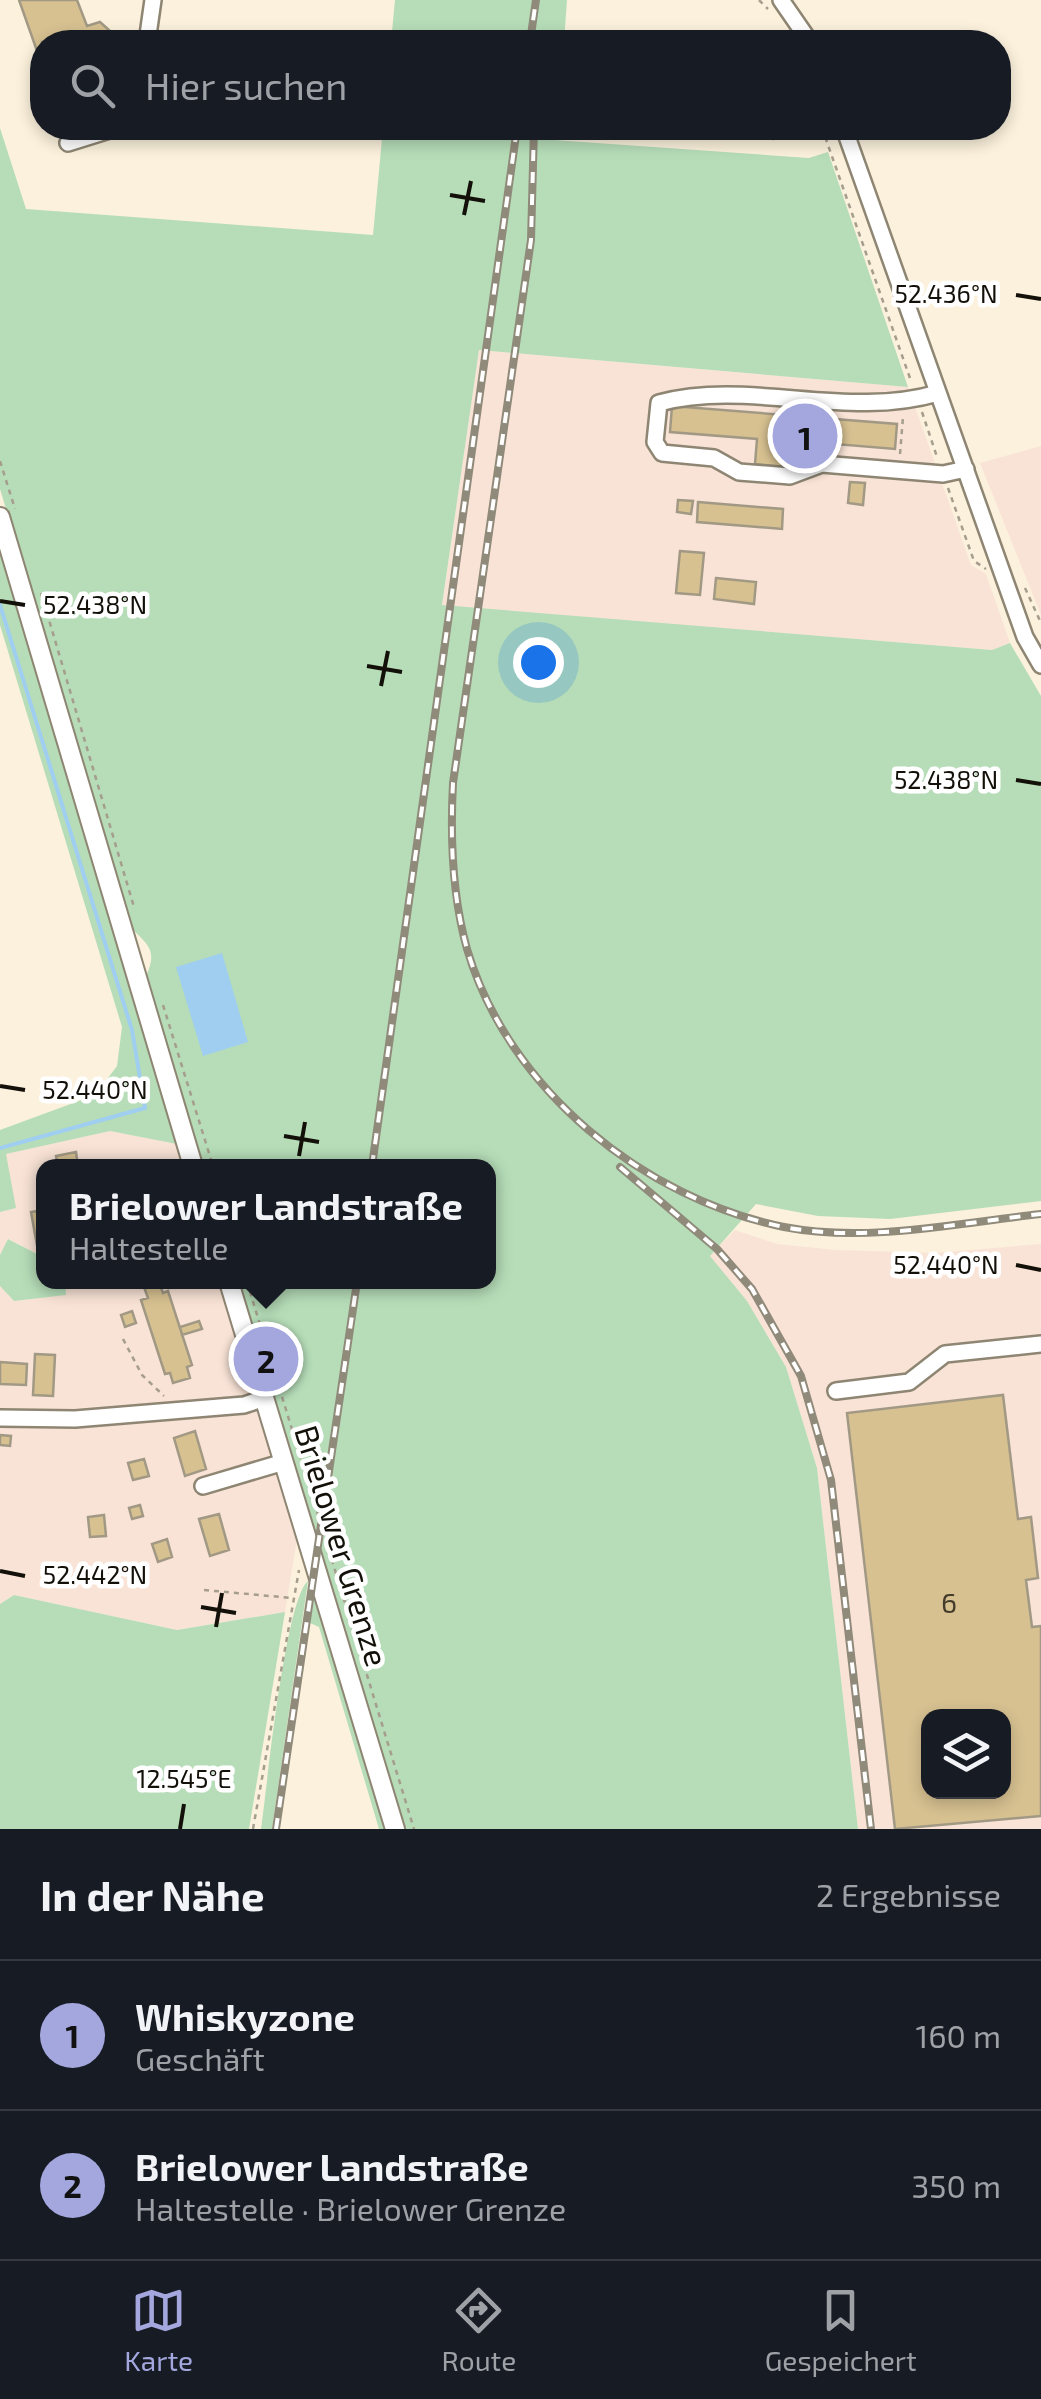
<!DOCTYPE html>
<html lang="de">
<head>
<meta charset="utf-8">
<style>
  body { margin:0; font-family:"Exo 2",sans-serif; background:#242831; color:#f1f3f6 }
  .controls { position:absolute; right:30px; bottom:30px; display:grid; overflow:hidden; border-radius:20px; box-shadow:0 5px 15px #0003 }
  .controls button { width:90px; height:90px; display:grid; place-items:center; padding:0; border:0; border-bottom:2px solid #363941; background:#171b24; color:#f1f3f6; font:50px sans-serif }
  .you { position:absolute; left:538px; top:662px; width:35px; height:35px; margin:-25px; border:8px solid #fff; border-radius:50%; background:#1a73e8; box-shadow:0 0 0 15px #1a73e833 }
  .badge { display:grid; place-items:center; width:65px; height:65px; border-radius:50%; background:#a3a7de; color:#111; font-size:32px; font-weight:700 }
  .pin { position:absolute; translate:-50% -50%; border:5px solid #fff; box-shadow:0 2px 10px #0006 }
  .popup { position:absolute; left:36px; top:1159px; width:460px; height:130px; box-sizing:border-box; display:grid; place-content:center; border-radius:20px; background:#171b24; filter:drop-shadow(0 2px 8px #0005); font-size:32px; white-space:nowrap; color:#9ea1a6 }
  .popup b { font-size:38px; color:#f1f3f6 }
  .popup::after { content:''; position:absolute; left:50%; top:100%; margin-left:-20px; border:20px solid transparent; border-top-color:#171b24 }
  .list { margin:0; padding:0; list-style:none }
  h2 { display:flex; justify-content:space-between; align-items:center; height:130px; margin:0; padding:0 40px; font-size:42px }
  h2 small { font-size:32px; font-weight:400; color:#9ea1a6 }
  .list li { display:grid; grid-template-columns:65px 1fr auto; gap:30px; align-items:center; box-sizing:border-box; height:150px; padding:0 40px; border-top:2px solid #363941 }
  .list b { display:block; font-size:38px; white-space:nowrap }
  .list p { margin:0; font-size:32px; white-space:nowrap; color:#9ea1a6 }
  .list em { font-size:32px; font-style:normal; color:#9ea1a6 }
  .icon { flex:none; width:55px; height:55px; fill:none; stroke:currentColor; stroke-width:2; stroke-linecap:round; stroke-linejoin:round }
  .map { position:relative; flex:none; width:1041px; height:1829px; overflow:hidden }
  .search { position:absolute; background:#171b24; box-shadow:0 5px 15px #0003; left:30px; right:30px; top:30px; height:110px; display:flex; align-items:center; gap:25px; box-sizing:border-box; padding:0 35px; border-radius:40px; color:#9ea1a6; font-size:38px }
  .sheet { height:430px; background:#171b24 }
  nav { display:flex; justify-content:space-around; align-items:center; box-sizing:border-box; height:140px; border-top:2px solid #363941; background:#171b24; font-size:28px; color:#9ea1a6 }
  nav a { display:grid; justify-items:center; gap:5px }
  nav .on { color:#a3a7de }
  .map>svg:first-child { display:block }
</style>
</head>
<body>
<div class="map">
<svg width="1041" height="1829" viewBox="0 0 1041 1829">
  <rect width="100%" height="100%" fill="#fbf1dc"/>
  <!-- industrial -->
  <path fill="#f9e3d6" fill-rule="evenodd" d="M479 350 908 387 971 565 986 574 1010 643 992 650 442 606Z
    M1041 446V615L980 463Z
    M110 1131 182 1145 188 1166H44L43 1257 9 1239 0 1255V1212L15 1208 5 1154Z
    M735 1230 777 1244 836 1250 934 1253 1041 1244V1829H858L817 1468 786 1367 747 1301 709 1256ZM928 1716H1004V1792H928Z
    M65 1282H223L299 1527 285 1612 177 1630 14 1595 0 1604V1286L14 1301 65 1295Z"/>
  <!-- green -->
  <path fill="#b6ddb8" d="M395 0H567L564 42H391Z
    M0 128 26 209 373 235 383 128H554V140L809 158 828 152 908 387 479 350 442 605 992 650 1010 643 1041 696V1201L890 1219 818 1216 756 1204 710 1256 747 1301 786 1367 817 1468 858 1829H406L239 1282H488V1166H204L146 976C157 952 150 946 132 929L0 489Z
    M0 547 182 1145 110 1131 6 1154 16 1208 0 1212V1130L95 1095 117 1066 122 1027 0 625Z
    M8 1239 43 1257 44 1282H65L66 1295 14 1301 0 1286V1255Z
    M308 1581 272 1829H261C267 1788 285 1600 308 1581Z
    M14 1595 177 1630 285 1612 249 1829H0V1604Z
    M314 1595 317 1601 386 1829H379L319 1627 310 1623Z"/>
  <!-- water -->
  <path fill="#9fcef0" d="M222 953 248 1042 203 1056 176 967Z"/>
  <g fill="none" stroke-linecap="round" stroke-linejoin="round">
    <!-- stream -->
    <path stroke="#9fcef0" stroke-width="4" d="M0 605 132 1030 145 1108 0 1148"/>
  </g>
  <!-- building -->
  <path fill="#d7c191" stroke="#a29985" stroke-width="2.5" fill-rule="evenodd" d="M19 0H77L87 26 100 22 119 39 42 42V65Z
    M587 128H642V134Z
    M686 128H774L773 139 686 131Z
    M672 406 897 424 895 449 787 440 784 467 755 464 757 439 670 432Z
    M850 482 865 483 863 505 848 503Z
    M678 500 693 501 691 514 677 512Z
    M698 502 783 509 782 529 697 522Z
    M680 551 704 553 700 595 676 593Z
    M716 578 756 582 754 604 714 599Z
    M76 1152 78 1166H58L56 1156Z
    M44 1210V1250L38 1251 31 1212Z
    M159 1282 163 1293 168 1291 192 1365 187 1367 190 1378 173 1383 170 1373 165 1374 141 1300 148 1298 144 1287Z
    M132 1311 136 1323 125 1327 121 1315Z
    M199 1321 202 1329 182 1335 180 1327Z
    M35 1354 55 1355 53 1396 33 1395Z
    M0 1362 27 1364 26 1385 0 1384Z
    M1003 1395 1018 1519 1031 1517 1038 1578 1026 1580 1032 1627 1041 1626V1816L895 1829 847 1413ZM928 1716H1004V1792H928Z
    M195 1431 206 1469 185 1476 174 1438Z
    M0 1435 11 1436 10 1446 0 1445Z
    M144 1459 149 1476 133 1480 128 1463Z
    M140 1505 143 1516 132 1519 129 1508Z
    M219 1514 229 1550 210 1556 199 1519Z
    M104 1515 106 1536 90 1537 88 1517Z
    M167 1539 172 1557 158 1562 152 1544Z"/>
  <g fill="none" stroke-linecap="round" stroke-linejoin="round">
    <!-- minor casing -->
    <g stroke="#8e8673" stroke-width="20">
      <path id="minor" d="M781 0 810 42
        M147 42 153 0
        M844 128 1025 637 1041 665
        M68 143 116 128
        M938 393C847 420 749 379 659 403L655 442 662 453 714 458 739 472 790 476 822 464 943 474 966 469
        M836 1391 909 1382 945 1354 1041 1344
        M0 1418 75 1419 244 1405 265 1398
        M203 1486 284 1462"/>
    </g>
    <!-- major casing -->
    <g stroke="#8e8673" stroke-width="22">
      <path id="major" d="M0 517 193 1166
        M229 1282 395 1829"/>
    </g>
    <!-- path -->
    <path stroke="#a59d8d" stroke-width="2.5" stroke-dasharray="5 5" stroke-linecap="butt" d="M759 0 768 9
      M822 128 911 381
      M922 412 937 457
      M900 454 903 417
      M0 461 15 509
      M948 488 974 561 986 569
      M1025 588 1041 623
      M41 593 134 907
      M163 1005 213 1166
      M247 1282 414 1829
      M123 1339 142 1375 164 1396
      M204 1590 292 1598
      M253 1829 299 1570"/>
    <!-- minor -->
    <use href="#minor" stroke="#fff" stroke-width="15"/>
    <!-- major -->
    <use href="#major" stroke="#fff" stroke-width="18"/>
    <!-- rail casing -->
    <g stroke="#908a7b" stroke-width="8">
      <path id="rail" d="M530 42 536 0
        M534 128 531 240 453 783C450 839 452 895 467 949 508 1089 644 1199 784 1227 867 1243 957 1223 1041 1214
        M372 1166 517 128
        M620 1167 717 1249 752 1289 801 1376 831 1480 871 1829
        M276 1829 357 1282"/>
    </g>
    <!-- rail -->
    <use href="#rail" stroke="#fff" stroke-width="4" stroke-dasharray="11" stroke-linecap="butt"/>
  </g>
  <!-- ticks -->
  <path fill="none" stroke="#131009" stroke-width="4" d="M450 195 485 201M464 215 471 181M1016 295 1041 299M0 601 25 605M367 666 402 672M381 686 388 651M1016 780 1041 784M0 1086 25 1090M284 1136 319 1142M299 1156 305 1122M1016 1265 1041 1270M0 1571 25 1576M201 1607 236 1613M216 1627 222 1593M180 1829 184 1804"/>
  <g text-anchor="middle" stroke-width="9" stroke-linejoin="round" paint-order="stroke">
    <!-- number labels -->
    <g font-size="28" fill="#443c2b">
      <text x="949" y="1613">6</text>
    </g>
    <!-- street labels -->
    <g font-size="32" fill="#131009" stroke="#fff">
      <text transform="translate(341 1546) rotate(73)" y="11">Brielower Grenze</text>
    </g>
  </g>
  <g font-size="25" text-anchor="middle" fill="#131009" stroke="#fff" stroke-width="9" stroke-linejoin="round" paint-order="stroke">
    <text x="946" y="303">52.436°N</text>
    <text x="95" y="614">52.438°N</text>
    <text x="946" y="789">52.438°N</text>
    <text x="95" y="1099">52.440°N</text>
    <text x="946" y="1274">52.440°N</text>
    <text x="95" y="1584">52.442°N</text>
    <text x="184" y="1788">12.545°E</text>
  </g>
</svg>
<div class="controls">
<button><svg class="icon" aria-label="layers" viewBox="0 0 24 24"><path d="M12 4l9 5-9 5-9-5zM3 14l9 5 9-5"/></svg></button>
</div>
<div class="you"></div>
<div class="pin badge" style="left:805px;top:436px">1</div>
<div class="pin badge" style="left:266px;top:1359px">2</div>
<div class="popup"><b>Brielower Landstraße</b>Haltestelle</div>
<div class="search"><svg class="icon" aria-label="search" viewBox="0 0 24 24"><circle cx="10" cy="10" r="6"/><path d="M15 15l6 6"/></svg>Hier suchen</div>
</div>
<section class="sheet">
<h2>In der Nähe<small>2 Ergebnisse</small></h2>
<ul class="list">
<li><span class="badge">1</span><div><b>Whiskyzone</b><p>Geschäft</p></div><em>160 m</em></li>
<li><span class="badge">2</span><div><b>Brielower Landstraße</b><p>Haltestelle · Brielower Grenze</p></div><em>350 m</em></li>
</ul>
</section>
<nav>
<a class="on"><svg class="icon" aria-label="map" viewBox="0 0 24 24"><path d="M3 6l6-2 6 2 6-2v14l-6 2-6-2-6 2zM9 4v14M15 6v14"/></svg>Karte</a>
<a><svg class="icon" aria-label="directions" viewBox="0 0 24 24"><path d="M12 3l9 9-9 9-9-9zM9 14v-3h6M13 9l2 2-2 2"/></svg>Route</a>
<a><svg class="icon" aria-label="saved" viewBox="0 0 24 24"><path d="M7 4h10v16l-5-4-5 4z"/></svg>Gespeichert</a>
</nav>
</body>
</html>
